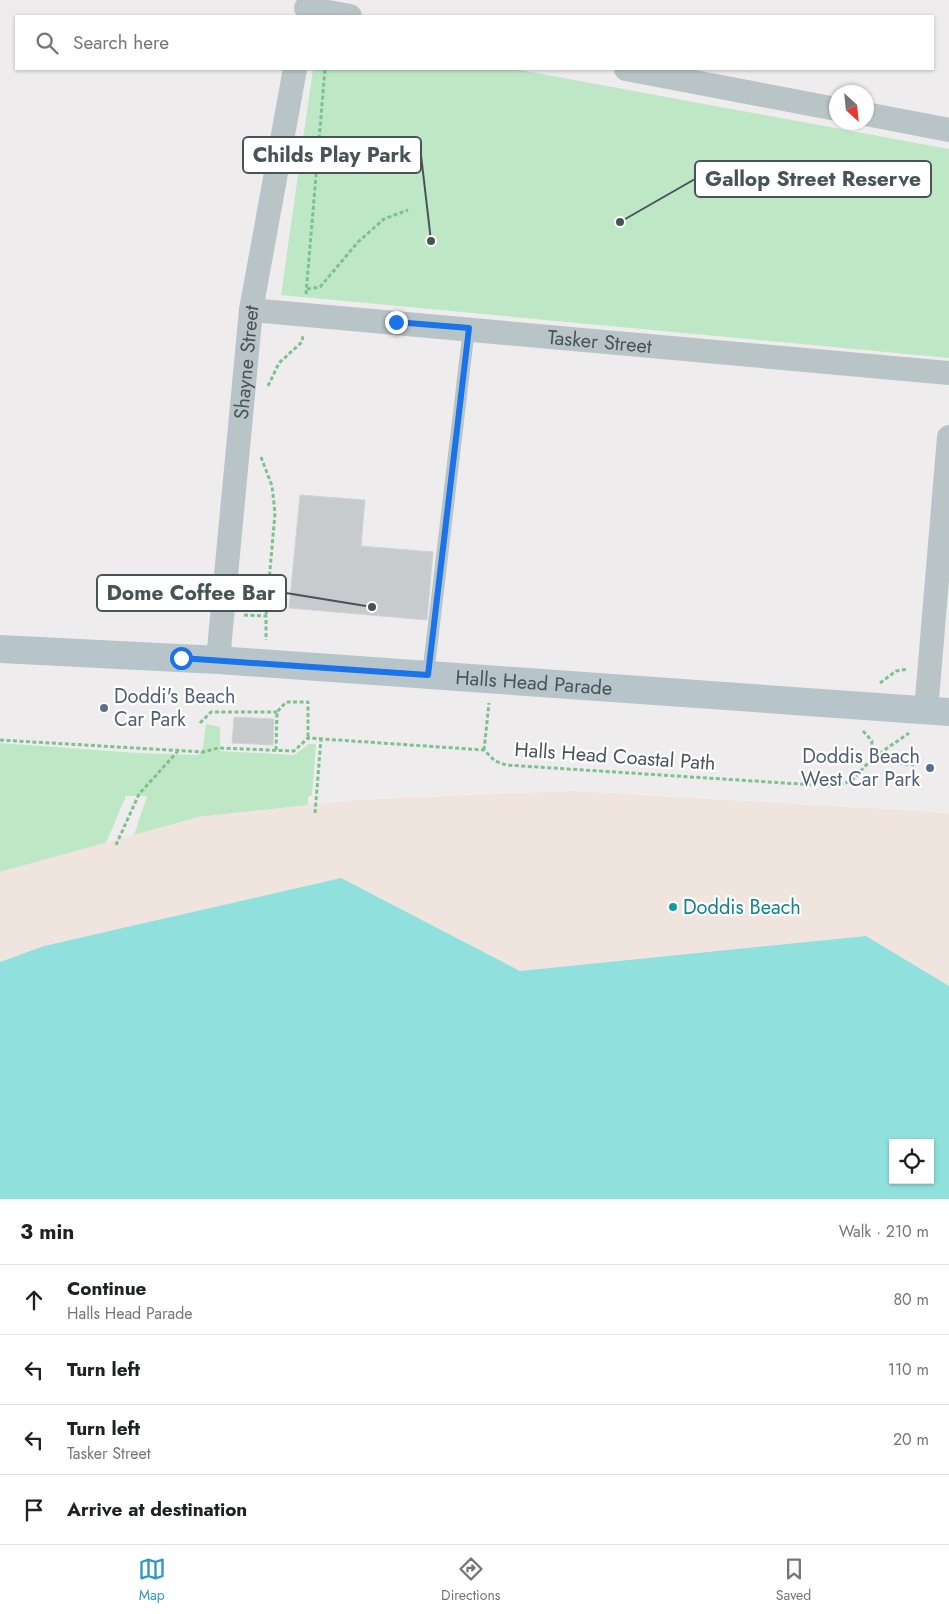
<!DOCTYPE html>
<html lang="en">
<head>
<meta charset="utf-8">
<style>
  body { margin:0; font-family:Jost,sans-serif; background:#f6f6f6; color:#202124 }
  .controls { position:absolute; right:15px; bottom:15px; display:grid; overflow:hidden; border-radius:0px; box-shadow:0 1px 4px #0004 }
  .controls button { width:45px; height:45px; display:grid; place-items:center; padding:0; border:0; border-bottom:1px solid #e0e0e0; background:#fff; color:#202124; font:25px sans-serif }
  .compass { position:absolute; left:829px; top:85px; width:45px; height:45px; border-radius:50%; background:#fff; box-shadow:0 1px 4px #0004; rotate:153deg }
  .stop { position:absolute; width:15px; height:15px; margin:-11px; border:4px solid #1a73e8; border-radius:50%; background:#fff }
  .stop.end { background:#1a73e8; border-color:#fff; box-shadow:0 1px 5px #0008 }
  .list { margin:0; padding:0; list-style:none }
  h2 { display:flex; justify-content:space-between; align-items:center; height:65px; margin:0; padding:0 20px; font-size:21px }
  h2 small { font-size:16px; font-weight:400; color:#757577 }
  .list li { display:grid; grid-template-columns:32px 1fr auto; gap:15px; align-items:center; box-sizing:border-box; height:70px; padding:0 20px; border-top:1px solid #e0e0e0 }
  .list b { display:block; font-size:19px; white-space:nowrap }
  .list p { margin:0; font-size:16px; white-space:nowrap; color:#757577 }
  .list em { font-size:16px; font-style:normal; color:#757577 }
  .icon { flex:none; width:28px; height:28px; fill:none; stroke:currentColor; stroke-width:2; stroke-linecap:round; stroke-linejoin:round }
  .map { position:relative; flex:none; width:949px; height:1199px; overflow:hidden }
  .search { position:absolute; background:#fff; box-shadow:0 1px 4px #0004; left:15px; right:15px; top:15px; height:55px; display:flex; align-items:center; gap:12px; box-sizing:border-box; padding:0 18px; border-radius:0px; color:#757577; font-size:19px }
  .sheet { height:345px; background:#fff }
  nav { display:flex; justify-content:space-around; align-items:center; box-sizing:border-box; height:70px; border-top:1px solid #e0e0e0; background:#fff; font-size:14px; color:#757577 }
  nav a { display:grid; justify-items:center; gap:2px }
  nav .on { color:#2d96c8 }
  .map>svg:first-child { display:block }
</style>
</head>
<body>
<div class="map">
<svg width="949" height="1199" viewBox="0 0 949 1199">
  <rect width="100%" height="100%" fill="#efeced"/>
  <!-- green -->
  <path fill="#bee8c5" d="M313 69H515L949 149V358L281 295Z
    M206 724 220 727V751L294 755 309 744H316L312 795 308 797V805L199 817 134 835 147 796H126L106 843 0 872V743L137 753 199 755 203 747Z"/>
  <!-- sand -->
  <path fill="#efe5de" d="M572 791 949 813V986L866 936 520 971 340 878 44 946 0 962V872L199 817 357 800Z"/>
  <!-- water -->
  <path fill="#90e0de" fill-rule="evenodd" d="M341 878 520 971 866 936 949 986V1199H0V962L44 946ZM893 1143H930V1180H893Z"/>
  <!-- building -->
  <path fill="#c7cbcd" stroke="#d1d4d7" d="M300 495 365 500 361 546 433 552 427 620 289 608Z
    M234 717 274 719 273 745 232 743Z"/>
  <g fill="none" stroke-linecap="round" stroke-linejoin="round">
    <!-- path -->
    <path stroke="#7bc28e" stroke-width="3" stroke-dasharray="4 2.5" stroke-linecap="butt" d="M307 289 320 287 358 242 384 219 408 210
      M306 294 325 69
      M268 386 279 363 302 342 303 335
      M261 457 272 486 275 513 266 616
      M244 615 266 616V640
      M880 683 896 671 908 669
      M200 723 211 712H277
      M863 731 872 741 871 759
      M0 740 203 752 218 748 294 751 308 738 484 750 495 761 506 765 831 786C860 782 854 774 873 759 884 749 897 742 909 733
      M276 750 277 712 286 702H308V738
      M484 750 489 703
      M872 760 914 765
      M315 813 321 739
      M116 845 139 794 178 751"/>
    <!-- lane -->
    <path stroke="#b9c4c7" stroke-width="12" d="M428 675 469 328"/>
    <!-- street -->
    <g stroke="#b9c4c7" stroke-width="24">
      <path d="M306 8 350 16"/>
      <path d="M626 69 836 109"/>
      <path d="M866 114 949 130"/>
      <path id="s1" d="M251 310 949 373"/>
      <path id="s2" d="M218 660 251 310 295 69"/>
      <path d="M926 711 949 437"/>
    </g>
    <!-- secondary -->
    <path stroke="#b7c4c9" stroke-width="28" id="s3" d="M0 649 218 660 949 712"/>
  </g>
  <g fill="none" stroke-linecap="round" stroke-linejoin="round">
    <!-- route -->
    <path stroke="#1a73e8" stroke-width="6" d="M181 658 428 675 469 328 396 322"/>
  </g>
  <!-- markers -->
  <g fill="#5c6f8a" stroke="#fff" stroke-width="2">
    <circle cx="104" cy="708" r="5"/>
    <circle cx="930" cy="768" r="5"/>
  </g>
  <circle fill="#0f9aa8" stroke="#fff" stroke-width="2" cx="673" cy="907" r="5"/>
  <g text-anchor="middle" stroke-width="4.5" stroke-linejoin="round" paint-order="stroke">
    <!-- street labels -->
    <g font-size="20" fill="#475357" stroke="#fff">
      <text dy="7" stroke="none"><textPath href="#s1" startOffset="350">Tasker Street</textPath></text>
      <text dy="7" stroke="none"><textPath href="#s2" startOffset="299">Shayne Street</textPath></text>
      <text dy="7" stroke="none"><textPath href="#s3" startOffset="535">Halls Head Parade</textPath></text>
      <text transform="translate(615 756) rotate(4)" y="7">Halls Head Coastal Path</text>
    </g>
    <!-- service labels -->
    <g font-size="20" fill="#4e5e75" stroke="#fff" text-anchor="start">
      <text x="114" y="703">Doddi's Beach<tspan x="114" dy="23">Car Park</tspan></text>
      <text x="920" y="763" text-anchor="end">Doddis Beach<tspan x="920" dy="23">West Car Park</tspan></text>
    </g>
    <!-- culture labels -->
    <g font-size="20" fill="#0d838f" stroke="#fff" text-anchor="start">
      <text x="683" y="914">Doddis Beach</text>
    </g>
  </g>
  <!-- callouts -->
  <path fill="none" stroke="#475357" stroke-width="2" d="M431 241L421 155M620 222L695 179M372 607L286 593"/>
  <g fill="#475357" stroke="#fff" stroke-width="2">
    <circle cx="431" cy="241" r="5"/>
    <circle cx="620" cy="222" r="5"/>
    <circle cx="372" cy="607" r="5"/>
  </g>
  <g fill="#fff" stroke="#475357" stroke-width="2">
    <rect x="243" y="137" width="178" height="36" rx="5"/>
    <rect x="695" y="161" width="236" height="36" rx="5"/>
    <rect x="97" y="575" width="189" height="36" rx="5"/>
  </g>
  <g font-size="21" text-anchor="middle" font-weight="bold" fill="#475357">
    <text x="332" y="162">Childs Play Park</text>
    <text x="813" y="186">Gallop Street Reserve</text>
    <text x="191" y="600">Dome Coffee Bar</text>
  </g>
</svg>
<div class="controls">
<button><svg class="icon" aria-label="locate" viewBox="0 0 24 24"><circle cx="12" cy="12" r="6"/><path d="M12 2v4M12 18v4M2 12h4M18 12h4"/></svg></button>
</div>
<svg class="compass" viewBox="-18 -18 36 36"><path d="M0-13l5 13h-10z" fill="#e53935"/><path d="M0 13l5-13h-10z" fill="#757577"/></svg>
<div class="stop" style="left:181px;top:658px"></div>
<div class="stop end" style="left:396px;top:322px"></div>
<div class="search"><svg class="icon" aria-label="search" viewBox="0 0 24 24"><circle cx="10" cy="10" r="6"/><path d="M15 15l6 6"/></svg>Search here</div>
</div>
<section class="sheet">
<h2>3 min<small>Walk · 210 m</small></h2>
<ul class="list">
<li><svg class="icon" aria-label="ahead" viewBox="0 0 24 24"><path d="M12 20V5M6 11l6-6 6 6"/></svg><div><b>Continue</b><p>Halls Head Parade</p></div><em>80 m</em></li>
<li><svg class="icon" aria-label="left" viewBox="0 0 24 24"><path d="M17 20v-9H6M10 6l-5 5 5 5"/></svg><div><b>Turn left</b></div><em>110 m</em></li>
<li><svg class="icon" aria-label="left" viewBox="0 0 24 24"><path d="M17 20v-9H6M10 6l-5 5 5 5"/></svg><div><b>Turn left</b><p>Tasker Street</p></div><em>20 m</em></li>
<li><svg class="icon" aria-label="arrive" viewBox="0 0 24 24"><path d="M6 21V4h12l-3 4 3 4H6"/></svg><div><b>Arrive at destination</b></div></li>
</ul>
</section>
<nav>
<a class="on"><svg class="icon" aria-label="map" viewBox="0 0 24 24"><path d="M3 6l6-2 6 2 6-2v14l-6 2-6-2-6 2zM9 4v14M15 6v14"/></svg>Map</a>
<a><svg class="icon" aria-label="directions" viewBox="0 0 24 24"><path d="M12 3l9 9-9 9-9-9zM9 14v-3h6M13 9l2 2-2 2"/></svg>Directions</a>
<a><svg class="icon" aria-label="saved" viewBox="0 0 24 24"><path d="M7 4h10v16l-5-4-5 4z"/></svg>Saved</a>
</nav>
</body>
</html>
